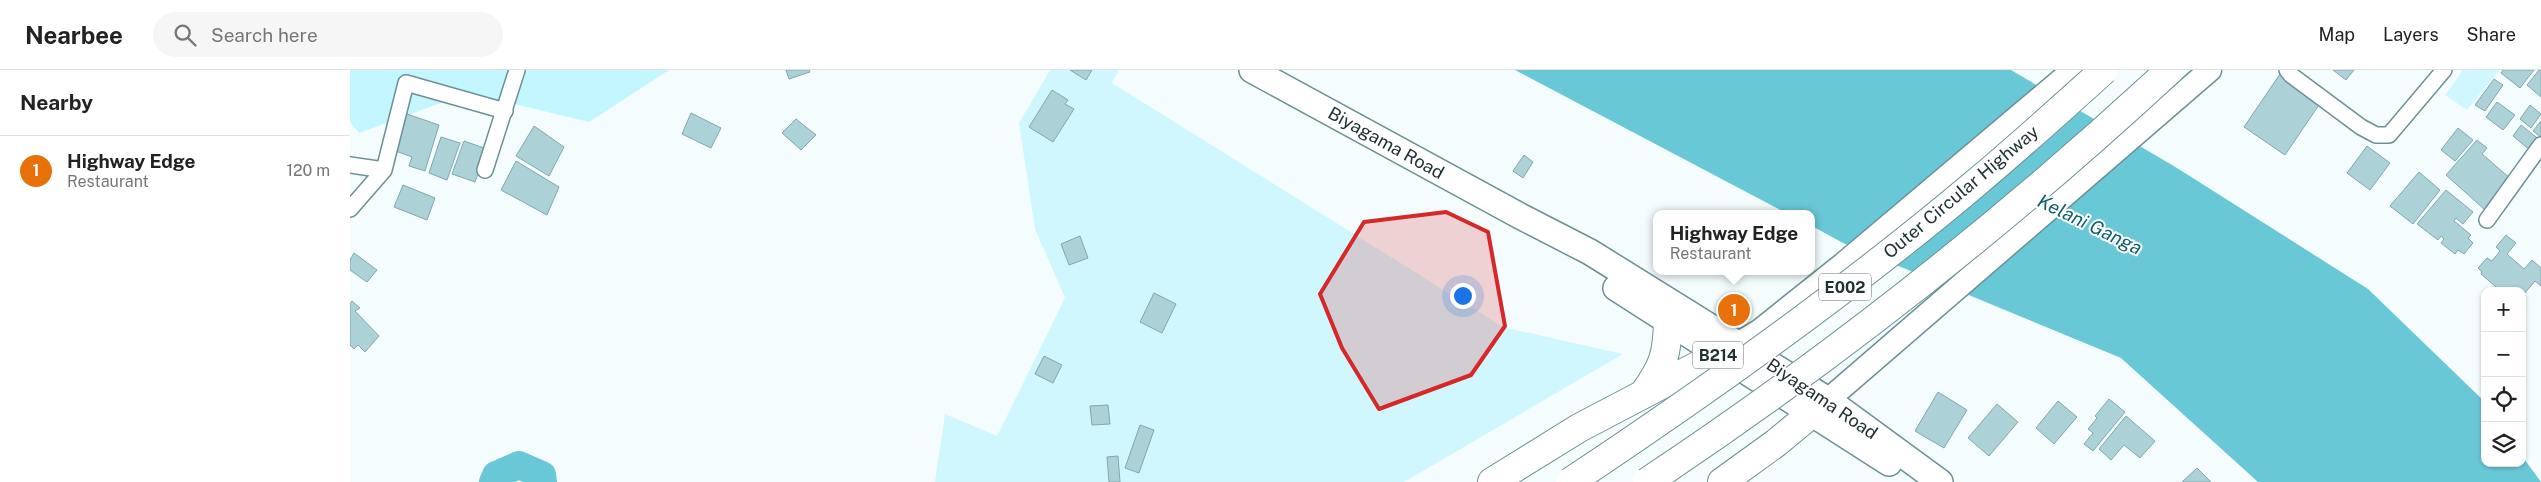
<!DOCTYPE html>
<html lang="en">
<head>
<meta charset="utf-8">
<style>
  body { margin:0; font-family:"Public Sans",sans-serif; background:#f6f6f6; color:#222 }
  .controls { position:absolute; right:15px; bottom:15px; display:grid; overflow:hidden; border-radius:10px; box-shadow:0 1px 4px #0004 }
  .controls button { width:45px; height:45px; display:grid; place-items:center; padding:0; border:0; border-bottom:1px solid #e0e0e0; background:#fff; color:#222; font:25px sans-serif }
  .you { position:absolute; left:1112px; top:225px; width:18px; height:18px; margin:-12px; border:4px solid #fff; border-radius:50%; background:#1a73e8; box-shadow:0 0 0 8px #1a73e833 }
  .badge { display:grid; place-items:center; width:32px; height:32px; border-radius:50%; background:#2563eb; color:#fff; font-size:16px; font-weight:700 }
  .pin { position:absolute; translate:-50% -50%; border:2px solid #fff; box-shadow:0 1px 5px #0006 }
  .popup { position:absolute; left:1303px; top:140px; width:162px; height:65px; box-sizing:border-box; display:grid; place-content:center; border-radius:10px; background:#fff; filter:drop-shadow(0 1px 4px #0005); font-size:16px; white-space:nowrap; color:#767676 }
  .popup b { font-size:19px; color:#222 }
  .popup::after { content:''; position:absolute; left:50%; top:100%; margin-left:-10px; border:10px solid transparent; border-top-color:#fff }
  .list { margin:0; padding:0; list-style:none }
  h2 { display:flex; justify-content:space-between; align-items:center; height:65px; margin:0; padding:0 20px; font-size:21px }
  h2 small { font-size:16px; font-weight:400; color:#767676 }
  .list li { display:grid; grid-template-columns:32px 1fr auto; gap:15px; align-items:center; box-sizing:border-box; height:70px; padding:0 20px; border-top:1px solid #e0e0e0 }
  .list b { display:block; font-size:19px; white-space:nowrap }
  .list p { margin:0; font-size:16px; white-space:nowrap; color:#767676 }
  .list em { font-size:16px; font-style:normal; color:#767676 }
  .icon { flex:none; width:28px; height:28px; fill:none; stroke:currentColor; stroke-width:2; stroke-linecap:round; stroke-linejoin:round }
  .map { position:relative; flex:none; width:2191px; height:412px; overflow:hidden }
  header { display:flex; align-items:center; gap:30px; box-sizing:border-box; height:70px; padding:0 25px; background:#fff; border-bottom:1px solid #e0e0e0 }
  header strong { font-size:24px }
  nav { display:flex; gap:28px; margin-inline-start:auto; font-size:18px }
  .search { width:350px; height:45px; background:#f6f6f6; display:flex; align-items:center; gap:12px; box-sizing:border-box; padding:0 18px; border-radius:28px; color:#767676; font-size:19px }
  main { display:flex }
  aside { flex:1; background:#fff }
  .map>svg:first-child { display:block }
</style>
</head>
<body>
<header>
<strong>Nearbee</strong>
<div class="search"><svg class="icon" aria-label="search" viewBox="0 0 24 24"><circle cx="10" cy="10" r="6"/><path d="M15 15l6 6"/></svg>Search here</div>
<nav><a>Map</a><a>Layers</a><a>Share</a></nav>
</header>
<main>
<aside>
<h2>Nearby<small></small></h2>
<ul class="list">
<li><span class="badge" style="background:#e8710a">1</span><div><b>Highway Edge</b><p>Restaurant</p></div><em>120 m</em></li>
</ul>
</aside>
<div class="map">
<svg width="2191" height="412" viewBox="0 0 2191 412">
  <rect width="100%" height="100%" fill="#f4fcfd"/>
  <!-- built -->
  <path fill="#d1f7fe" d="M700 0H769L762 13 1153 257 1273 284 1054 412H585L595 344 647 366 715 228 685 159 669 53Z
    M2113 0H2150L2117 40 2095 25Z"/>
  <!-- green -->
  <path fill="#c3f6fe" d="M0 0H319L239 52 118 23 9 63 0 52Z"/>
  <!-- water -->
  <path fill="#69c8d6" d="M1165 0H1661L1827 98 2018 219 2135 332V393H2172V386L2191 412H1908L1771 288 1493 173 1462 156V144H1438Z"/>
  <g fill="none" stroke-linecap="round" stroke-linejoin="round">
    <!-- river -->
    <path stroke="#69c8d6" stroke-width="28" d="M143 412 146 405 169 395 192 405 193 412"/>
  </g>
  <!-- building -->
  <path fill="#acd2d8" stroke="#82a7ac" d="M436 0H459L460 2 439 9Z
    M720 0H742L736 10Z
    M1983 0H2004L1996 10Z
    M2153 0H2184L2170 18 2151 3Z
    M2189 0H2191V27L2177 15Z
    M1930 4 1971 32 1935 85 1894 57Z
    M2144 9 2153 15 2135 41 2125 35Z
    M702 20 718 30 715 34 724 39 703 72 679 57Z
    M2147 32 2165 45 2153 60 2136 47Z
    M2180 35 2191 44 2181 58 2170 49Z
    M54 43 89 55 75 101 59 96 62 87 43 80Z
    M341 43 371 58 361 78 332 64Z
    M446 49 466 65 451 80 432 63Z
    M2191 51V67L2183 61Z
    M2171 55 2191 71 2182 82 2163 66Z
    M184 56 214 77 199 106 166 86Z
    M2108 58 2123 70 2105 91 2091 80Z
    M91 67 110 73 97 110 79 103Z
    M2127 70 2137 78 2132 84 2161 109 2134 139 2096 105Z
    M114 71 137 79 125 112 102 104Z
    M2017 76 2040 93 2020 120 1997 103Z
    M1174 85 1183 92 1173 108 1163 101Z
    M166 91 209 117 197 145 151 120Z
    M2069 102 2090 120 2063 154 2040 136Z
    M53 115 85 128 77 150 44 137Z
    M2096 120 2123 142 2113 154 2106 148 2104 151 2121 165 2118 168 2123 173 2114 184 2108 180 2105 184 2091 173 2094 169 2091 166 2088 170 2067 154Z
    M2156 165 2166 173 2157 184 2174 199 2182 190 2191 198V216L2185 211 2174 224 2176 226 2172 231V221H2143L2146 217 2131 204 2132 202 2128 198 2137 188 2142 191 2150 181 2146 177Z
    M730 166 738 188 719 195 711 174Z
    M4 183 27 200 17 212 0 200V190Z
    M804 223 826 234 812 263 790 252Z
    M2 231 10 238 5 241 29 266 15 282 8 275 4 279 0 275V234Z
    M694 286 712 295 703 313 685 304Z
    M1588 322 1617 340 1594 378 1565 361Z
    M1759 329 1775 342 1743 381 1734 374 1743 363 1738 359 1747 348 1745 346Z
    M1708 331 1727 347 1704 374 1686 358Z
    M1647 334 1668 352 1639 386 1618 368Z
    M758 335 760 354 742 355 740 336Z
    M1776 346 1805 371 1790 388 1774 375 1761 390 1749 379Z
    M790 355 804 360 789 403 775 398Z
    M768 386 770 412H759L757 387Z
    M1847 398 1861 412H1832Z"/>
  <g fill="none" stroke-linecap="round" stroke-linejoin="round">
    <!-- street casing -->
    <g stroke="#6c9096" stroke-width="18">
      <path id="street" d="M1937 0 1941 5 2011 57 2026 65H2039L2094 0
        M0 95 34 100
        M135 100 167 0
        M0 139 34 100 56 13 155 41
        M2137 150 2191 75"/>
    </g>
    <!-- secondary casing -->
    <g stroke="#6c9096" stroke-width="25">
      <path id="secondary" d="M1374 282 1409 261 1493 194 1723 0
        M1465 341 1860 0"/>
    </g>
    <!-- primary casing -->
    <g stroke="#6c9096" stroke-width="28">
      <path id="primary" d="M902 0 1170 146 1240 182 1478 330 1590 412
        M1266 218 1539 393"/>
    </g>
    <!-- highway casing -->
    <g stroke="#6c9096" stroke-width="30">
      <path id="highway" d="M1295 322C1314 295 1317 284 1318 252
        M1142 412 1229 358 1368 285
        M1372 412 1426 373 1461 344"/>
    </g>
    <!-- street -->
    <use href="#street" stroke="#fff" stroke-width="15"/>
    <!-- secondary -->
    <use href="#secondary" stroke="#fff" stroke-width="22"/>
    <!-- primary -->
    <use href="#primary" stroke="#fff" stroke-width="25"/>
    <!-- highway -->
    <use href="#highway" stroke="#fff" stroke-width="28"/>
    <!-- highway-bridge casing -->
    <g stroke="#6c9096" stroke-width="30" stroke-linecap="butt">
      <path id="highway-bridge" d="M1220 412C1360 319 1498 221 1627 112 1670 76 1712 38 1754 0
        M1297 412C1482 289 1657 151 1820 0"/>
    </g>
    <!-- highway-bridge -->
    <use href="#highway-bridge" stroke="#fff" stroke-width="28"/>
  </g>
  <!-- marked area -->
  <path fill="#d62828" fill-opacity="0.2" stroke="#d62828" stroke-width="4" stroke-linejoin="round" d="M1096 142 1138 162 1155 256 1121 305 1029 339 992 278 970 224 1014 152Z"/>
  <g text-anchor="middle" stroke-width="4" stroke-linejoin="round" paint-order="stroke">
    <!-- shield labels -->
    <g fill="#fff" stroke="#646e70" stroke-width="1">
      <rect x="1469" y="203.5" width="52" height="27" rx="4"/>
      <rect x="1343" y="271.5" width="50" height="27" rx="4"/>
    </g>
    <g font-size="16" font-weight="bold" fill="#213032">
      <text x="1495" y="223">E002</text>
      <text x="1368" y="291">B214</text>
    </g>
    <!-- street labels -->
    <g font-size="18" fill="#213032" stroke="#fff">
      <text transform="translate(1036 73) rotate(29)" y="6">Biyagama Road</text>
      <text transform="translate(1611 122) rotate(-40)" y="6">Outer Circular Highway</text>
      <text transform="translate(1472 329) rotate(34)" y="6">Biyagama Road</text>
    </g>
    <!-- water labels -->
    <g font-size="19" font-style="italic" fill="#0e606a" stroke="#fff">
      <text transform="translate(1740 154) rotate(26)" y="7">Kelani Ganga</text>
    </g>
  </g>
</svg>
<div class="controls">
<button>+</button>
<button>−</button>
<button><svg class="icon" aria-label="locate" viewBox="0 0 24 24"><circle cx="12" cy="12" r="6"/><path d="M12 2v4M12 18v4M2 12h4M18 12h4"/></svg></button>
<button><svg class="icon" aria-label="layers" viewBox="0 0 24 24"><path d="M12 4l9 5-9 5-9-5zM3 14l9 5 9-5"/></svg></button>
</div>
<div class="you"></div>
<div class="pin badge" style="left:1384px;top:240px;background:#e8710a">1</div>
<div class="popup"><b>Highway Edge</b>Restaurant</div>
</div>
</main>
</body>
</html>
